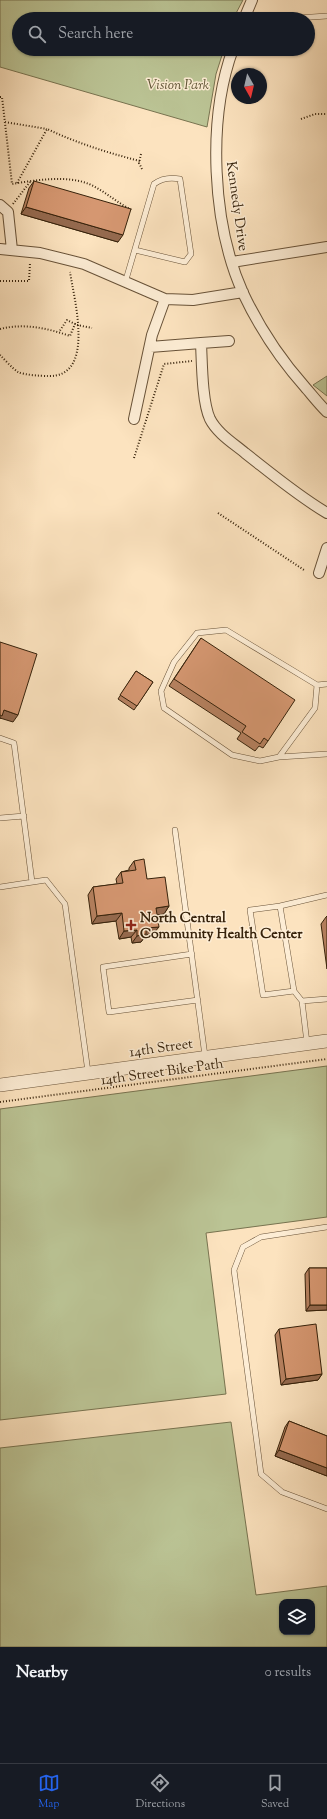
<!DOCTYPE html>
<html lang="en">
<head>
<meta charset="utf-8">
<style>
  body { margin:0; font-family:"Sorts Mill Goudy",serif; background:#20242c; color:#f1f3f6 }
  .controls { position:absolute; right:12px; bottom:12px; display:grid; overflow:hidden; border-radius:8px; box-shadow:0 1px 3px #0004 }
  .controls button { width:36px; height:36px; display:grid; place-items:center; padding:0; border:0; border-bottom:1px solid #363941; background:#171b24; color:#f1f3f6; font:20px sans-serif }
  .compass { position:absolute; left:231px; top:68px; width:36px; height:36px; border-radius:50%; background:#171b24; box-shadow:0 1px 3px #0004; rotate:172deg }
  .list { margin:0; padding:0; list-style:none }
  h2 { display:flex; justify-content:space-between; align-items:center; height:52px; margin:0; padding:0 16px; font-size:17px }
  h2 small { font-size:13px; font-weight:400; color:#9ea1a6 }
  .icon { flex:none; width:22px; height:22px; fill:none; stroke:currentColor; stroke-width:2; stroke-linecap:round; stroke-linejoin:round }
  .map { position:relative; flex:none; width:327px; height:1647px; overflow:hidden }
  .search { position:absolute; background:#171b24; box-shadow:0 1px 3px #0004; left:12px; right:12px; top:12px; height:44px; display:flex; align-items:center; gap:10px; box-sizing:border-box; padding:0 14px; border-radius:22px; color:#9ea1a6; font-size:15px }
  .sheet { height:116px; background:#171b24 }
  nav { display:flex; justify-content:space-around; align-items:center; box-sizing:border-box; height:56px; border-top:1px solid #363941; background:#171b24; font-size:11px; color:#9ea1a6 }
  nav a { display:grid; justify-items:center; gap:2px }
  nav .on { color:#2563eb }
  .map>svg:first-child { display:block }
</style>
</head>
<body>
<div class="map">
<svg width="327" height="1647" viewBox="0 0 327 1647">
  <rect width="100%" height="100%" fill="#fce3bf"/>
  <filter id="stains"><feTurbulence type="fractalNoise" baseFrequency=".005" numOctaves="4"/><feColorMatrix values="0 0 0 0 .2 0 0 0 0 .09 0 0 0 0 .02 0 0 0 .5 -.17"/></filter>
  <radialGradient id="worn" r=".72"><stop offset=".6" stop-color="#630" stop-opacity="0"/><stop offset="1" stop-color="#630" stop-opacity=".3"/></radialGradient>
  <!-- green -->
  <path fill="#bbc495" stroke="#787350" fill-rule="evenodd" d="M0 0H243L233 19H19V49H224L216 74 207 127 0 67Z
    M327 376V396L313 385Z
    M327 1066V1217L206 1233 226 1394 0 1420V1109Z
    M231 1422 256 1595 327 1586V1647H0V1448ZM282 1602H312V1632H282Z"/>
  <g fill="none" stroke-linecap="round" stroke-linejoin="round">
    <!-- service casing -->
    <g stroke="#685238" stroke-width="6">
      <path id="service" d="M282 19 327 16
        M125 283 154 184C162 178 170 177 180 179L191 254 185 262 135 250
        M317 685 315 708 279 757 260 761 232 755 164 708 161 691 174 662 197 633 226 630 317 685 327 684
        M0 738 14 743 32 882
        M279 757 327 754
        M0 818 24 816
        M175 830 205 1056
        M0 887 46 880 65 904 88 1072
        M280 906 294 991 263 995 250 910 280 906 327 895
        M192 954 103 967 109 1012 198 1000
        M294 991 302 1001 307 1043
        M302 1001 327 999
        M327 1227 261 1237 243 1247 234 1270 261 1474 282 1492 327 1509"/>
    </g>
    <!-- minor casing -->
    <g stroke="#685238" stroke-width="12">
      <path id="minor" d="M244 19 252 0
        M233 49C207 120 212 224 243 293 259 327 280 359 305 387 312 395 319 404 327 412
        M0 205 8 212 12 250
        M0 249 40 253 84 264 165 299 193 300 243 292
        M232 262 327 247
        M201 343 229 341
        M150 347 201 343C202 363 202 402 210 419 217 433 233 443 245 453 272 474 298 496 327 513
        M134 419 152 335 165 299
        M319 573 327 548"/>
    </g>
    <!-- tertiary casing -->
    <g stroke="#685238" stroke-width="14">
      <path id="tertiary" d="M0 1085 327 1041"/>
    </g>
    <!-- path -->
    <path stroke="#36220b" stroke-width="2" stroke-dasharray="1 2" stroke-linecap="butt" d="M0 97H2L12 184C36 180 67 175 89 184 105 191 117 203 132 210
      M301 119 315 114H327
      M5 122 47 129
      M141 154 139 163 142 169
      M17 183 47 129C77 143 108 153 140 161
      M13 204 30 182
      M0 281H29L30 263
      M77 325 92 328
      M0 329C24 323 47 328 70 336L75 324 67 320 59 332
      M0 355C5 360 12 368 18 372 25 375 40 376 48 376 96 378 74 299 70 272
      M134 458 164 364 192 361
      M218 513 304 570
      M0 1102 327 1059"/>
    <!-- service -->
    <use href="#service" stroke="#fdedd5" stroke-width="5"/>
    <!-- minor -->
    <use href="#minor" stroke="#fdedd5" stroke-width="10"/>
    <!-- tertiary -->
    <use href="#tertiary" stroke="#fdedd5" stroke-width="13"/>
  </g>
  <!-- wall -->
  <path fill="#b78261" stroke="#36220b" d="M34 181 118 242 21 214 29 188Z
    M201 638 268 741 263 748 259 746 255 751 237 739 241 733 169 686Z
    M136 671 153 682 134 710 118 699Z
    M134 861 147 879 169 906 164 914 157 915 153 934 146 935 141 942 132 943 131 937 119 939 116 921 92 924 88 895 93 887 117 884 116 879 121 872 129 870V868Z
    M327 916V969L321 924 326 917Z
    M309 1268H327V1310L306 1311 305 1274Z
    M279 1329 322 1374 318 1380 281 1385 275 1335Z
    M289 1421 327 1436V1476L275 1456 285 1427Z"/>
  <!-- shaded-wall -->
  <path fill="#956a4f" stroke="#36220b" d="M26 207 123 235 118 242 21 214Z
    M4 710 18 715 13 722 0 718V719V715Z
    M169 906 164 914 151 916 156 908Z
    M122 913 116 921 92 924 97 916Z
    M159 927 153 934 146 935 141 942 132 943 137 936 146 928Z
    M137 930 131 937 119 939 124 931Z
    M310 1305H327V1310L306 1311Z
    M322 1374 318 1380 281 1385 286 1379Z
    M279 1450 327 1468V1476L275 1456Z"/>
  <!-- building -->
  <path fill="#d59771" stroke="#36220b" d="M34 181 131 209 123 235 26 207Z
    M201 638 295 700 268 741 264 738 260 744 242 732 246 726 174 679Z
    M0 642 37 654 18 715 4 710 2 716 0 715Z
    M136 671 153 682 137 706 120 695Z
    M144 859 147 879 165 877 169 906 156 908 159 927 146 928V934L137 936V930L124 931 122 913 97 916 93 887 123 883 121 872 136 870 134 861Z
    M309 1268H327V1305H310Z
    M316 1324 322 1374 286 1379 279 1329Z
    M289 1421 327 1436V1468L279 1450Z"/>
  <!-- markers -->
  <path fill="#8f2418" stroke="#fdedd5" stroke-width="1.5" d="M129 919h4v4h4v4h-4v4h-4v-4h-4v-4h4z"/>
  <g text-anchor="middle" stroke-width="3" stroke-linejoin="round" paint-order="stroke">
    <!-- park labels -->
    <g font-size="14" font-style="italic" fill="#5e5334" stroke="#fdedd5">
      <text x="178" y="89">Vision Park</text>
    </g>
    <!-- street labels -->
    <g font-size="14" fill="#36220b" stroke="#fdedd5">
      <text transform="translate(238 206) rotate(82)" y="5">Kennedy Drive</text>
      <text transform="translate(161 1047) rotate(-8)" y="5">14th Street</text>
      <text transform="translate(162 1071) rotate(-8)" y="5">14th Street Bike Path</text>
    </g>
    <!-- poi labels -->
    <g font-size="14" font-weight="bold" fill="#36220b" stroke="#fdedd5" text-anchor="start">
      <text x="140" y="922">North Central<tspan x="140" dy="16">Community Health Center</tspan></text>
    </g>
  </g>
  <rect width="100%" height="100%" filter="url(#stains)"/>
  <rect width="100%" height="100%" fill="url(#worn)"/>
</svg>
<div class="controls">
<button><svg class="icon" aria-label="layers" viewBox="0 0 24 24"><path d="M12 4l9 5-9 5-9-5zM3 14l9 5 9-5"/></svg></button>
</div>
<svg class="compass" viewBox="-18 -18 36 36"><path d="M0-13l5 13h-10z" fill="#e53935"/><path d="M0 13l5-13h-10z" fill="#9ea1a6"/></svg>
<div class="search"><svg class="icon" aria-label="search" viewBox="0 0 24 24"><circle cx="10" cy="10" r="6"/><path d="M15 15l6 6"/></svg>Search here</div>
</div>
<section class="sheet">
<h2>Nearby<small>0 results</small></h2>
<ul class="list">
</ul>
</section>
<nav>
<a class="on"><svg class="icon" aria-label="map" viewBox="0 0 24 24"><path d="M3 6l6-2 6 2 6-2v14l-6 2-6-2-6 2zM9 4v14M15 6v14"/></svg>Map</a>
<a><svg class="icon" aria-label="directions" viewBox="0 0 24 24"><path d="M12 3l9 9-9 9-9-9zM9 14v-3h6M13 9l2 2-2 2"/></svg>Directions</a>
<a><svg class="icon" aria-label="saved" viewBox="0 0 24 24"><path d="M7 4h10v16l-5-4-5 4z"/></svg>Saved</a>
</nav>
</body>
</html>
